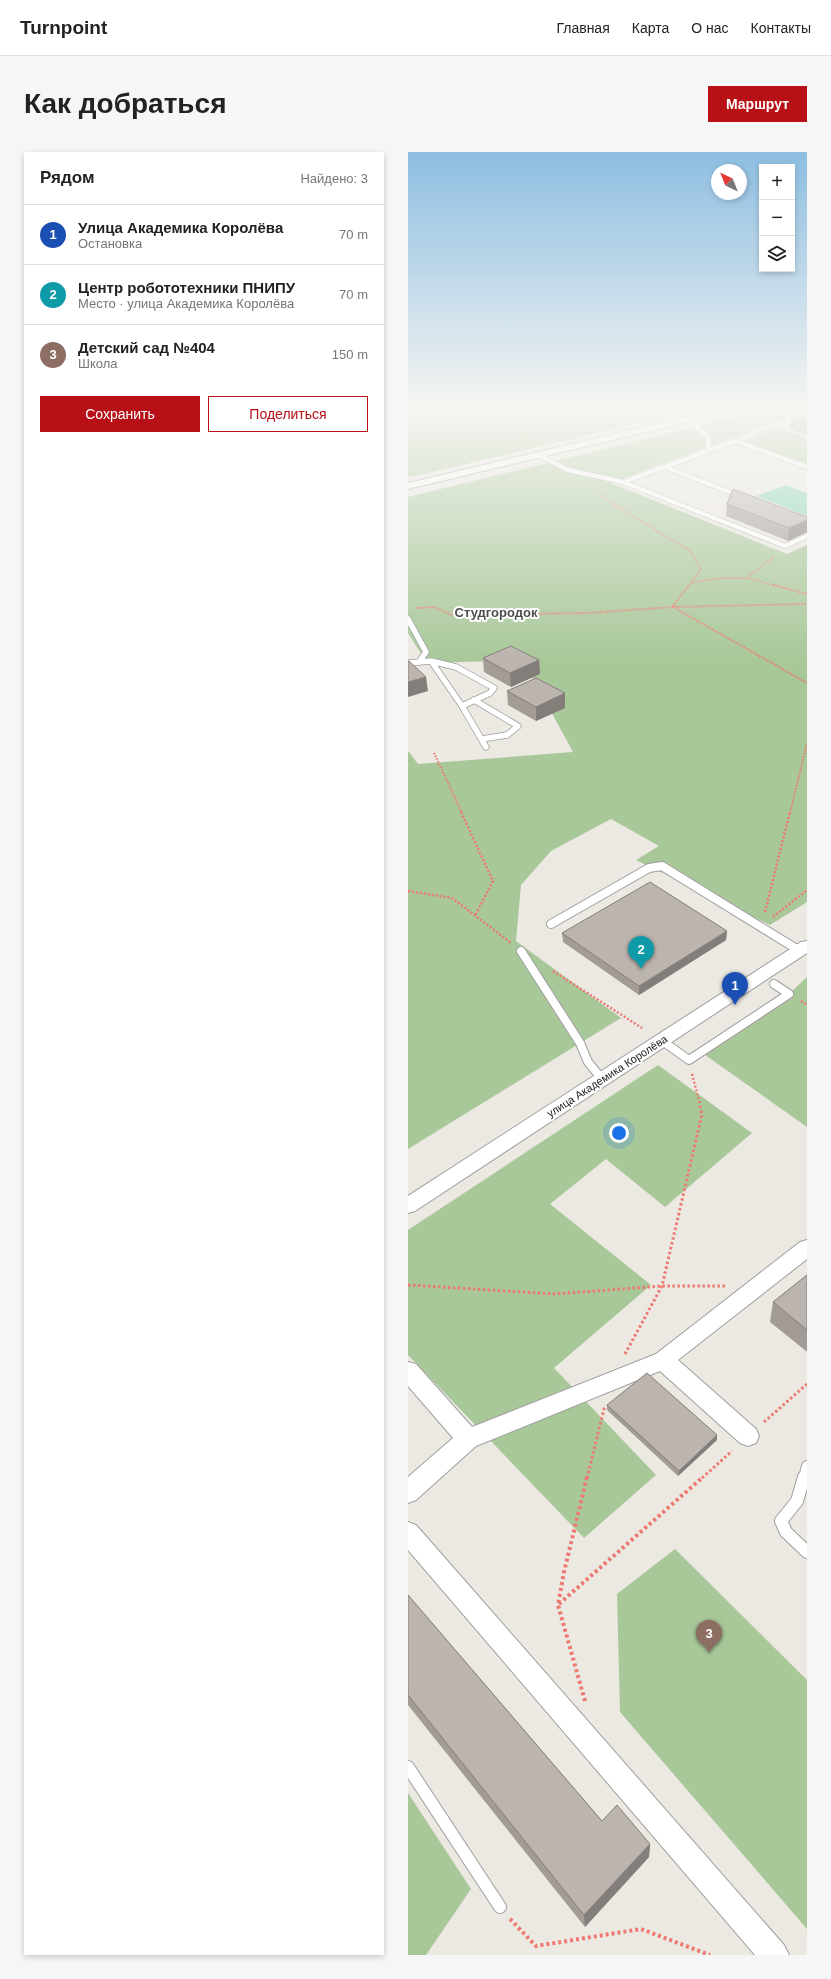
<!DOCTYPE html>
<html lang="ru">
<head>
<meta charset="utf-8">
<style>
  body { margin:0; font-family:Arial,sans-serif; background:#f6f6f6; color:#222 }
  .controls { position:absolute; right:12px; top:12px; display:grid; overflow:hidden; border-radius:0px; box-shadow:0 2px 6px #0003 }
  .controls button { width:36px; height:36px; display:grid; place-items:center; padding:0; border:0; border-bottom:1px solid #e0e0e0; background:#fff; color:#222; font:20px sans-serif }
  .compass { position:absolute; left:303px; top:12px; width:36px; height:36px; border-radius:50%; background:#fff; box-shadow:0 2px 6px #0003; rotate:317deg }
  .you { position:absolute; left:211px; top:981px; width:14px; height:14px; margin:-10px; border:3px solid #fff; border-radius:50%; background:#1a73e8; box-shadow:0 0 0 6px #1a73e833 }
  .badge { display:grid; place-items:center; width:26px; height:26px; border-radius:50%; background:#b71017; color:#fff; font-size:13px; font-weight:700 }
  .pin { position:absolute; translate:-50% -33px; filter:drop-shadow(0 1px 2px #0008) }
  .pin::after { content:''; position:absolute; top:21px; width:14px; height:12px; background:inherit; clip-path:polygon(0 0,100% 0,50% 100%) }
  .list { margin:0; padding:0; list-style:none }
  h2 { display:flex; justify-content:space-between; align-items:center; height:52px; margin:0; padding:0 16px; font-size:17px }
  h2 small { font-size:13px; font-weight:400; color:#767676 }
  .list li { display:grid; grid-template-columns:26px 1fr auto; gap:12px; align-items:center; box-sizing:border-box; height:60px; padding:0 16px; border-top:1px solid #e0e0e0 }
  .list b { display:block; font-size:15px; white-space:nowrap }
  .list p { margin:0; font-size:13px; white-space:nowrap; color:#767676 }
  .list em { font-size:13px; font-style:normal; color:#767676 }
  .actions { display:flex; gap:8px; padding:12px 16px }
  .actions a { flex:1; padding:9px 0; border:1px solid #b71017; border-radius:0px; text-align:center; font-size:14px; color:#b71017 }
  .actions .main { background:#b71017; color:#fff }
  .icon { flex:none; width:22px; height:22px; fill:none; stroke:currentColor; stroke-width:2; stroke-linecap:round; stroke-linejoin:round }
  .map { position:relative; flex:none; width:399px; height:1803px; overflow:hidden; border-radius:0px }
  header { display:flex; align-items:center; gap:24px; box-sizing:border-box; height:56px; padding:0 20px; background:#fff; border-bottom:1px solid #e0e0e0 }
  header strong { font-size:19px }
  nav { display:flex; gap:22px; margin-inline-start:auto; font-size:14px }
  .intro { display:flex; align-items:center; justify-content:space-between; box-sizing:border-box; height:96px; padding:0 24px }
  h1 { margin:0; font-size:28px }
  .button { padding:10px 18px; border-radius:0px; background:#b71017; color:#fff; font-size:14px; font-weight:700 }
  main { display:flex; gap:24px; padding:0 24px }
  aside { flex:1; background:#fff; border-radius:0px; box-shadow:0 2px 6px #0003 }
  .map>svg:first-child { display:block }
</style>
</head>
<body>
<header>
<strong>Turnpoint</strong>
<nav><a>Главная</a><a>Карта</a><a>О нас</a><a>Контакты</a></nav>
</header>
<div class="intro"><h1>Как добраться</h1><a class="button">Маршрут</a></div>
<main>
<aside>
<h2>Рядом<small>Найдено: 3</small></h2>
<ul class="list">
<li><span class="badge" style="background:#1a4fb4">1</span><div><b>Улица Академика Королёва</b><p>Остановка</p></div><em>70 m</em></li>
<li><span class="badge" style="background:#0f9aa8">2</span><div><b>Центр робототехники ПНИПУ</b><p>Место · улица Академика Королёва</p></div><em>70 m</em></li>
<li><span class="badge" style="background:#8d6e63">3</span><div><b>Детский сад №404</b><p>Школа</p></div><em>150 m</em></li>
</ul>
<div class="actions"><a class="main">Сохранить</a><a>Поделиться</a></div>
</aside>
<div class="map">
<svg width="399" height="1803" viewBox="0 0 399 1803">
  <rect width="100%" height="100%" fill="#ece8e2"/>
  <!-- forest -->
  <path fill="#a9c89a" d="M0 256H295L2 325 0 324Z
    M364 256H399V258L203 331 379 402 399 393V750L362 773 228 708 251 694 203 667 143 699 113 733 108 789 213 866 0 997V599L10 612 165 600 115 508 19 511 0 481V345Z
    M372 276 399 286V312L335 289Z
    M399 825V975L290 898 381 842Z
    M250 913 344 981 257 1055 198 1007 142 1052 243 1133 146 1216 248 1323 176 1386 0 1203V1078Z
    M267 1397 399 1528V1777L212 1560 209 1442Z
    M0 1641 63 1737 18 1803H0Z"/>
  <!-- pitch -->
  <path fill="#85d5b3" d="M378 333 399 341V364L348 344Z"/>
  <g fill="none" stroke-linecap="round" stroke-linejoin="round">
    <!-- lane-far4 casing -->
    <g stroke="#9f9f9f" stroke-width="5.5">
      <path id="lane-far4" d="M276 268 284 271 300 285 301 298
        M375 272 399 264
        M131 303 160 318 215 330 377 394 399 384
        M257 315 327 289 399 315
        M215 330 257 315 332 344"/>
    </g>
    <!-- lane-far3 casing -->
    <g stroke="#9f9f9f" stroke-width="7">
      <path id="lane-far3" d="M0 467 18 500 11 510
        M23 509 48 515 86 536 82 541 54 554
        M0 511 23 509 54 554 78 595
        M66 548 110 574 99 583 74 587"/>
    </g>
    <!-- lane-far2 casing -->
    <g stroke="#9f9f9f" stroke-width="10">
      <path id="lane-far2" d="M143 772 241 716 254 714 392 799
        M113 799 172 891 180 910 194 927
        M253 888 281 908 381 842 366 832"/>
    </g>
    <!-- lane-far1 casing -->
    <g stroke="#9f9f9f" stroke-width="12">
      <path id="lane-far1" d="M396 1326 399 1314"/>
    </g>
    <!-- lane casing -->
    <g stroke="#9f9f9f" stroke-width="14">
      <path id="lane" d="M396 1325 389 1349 373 1369 378 1380 399 1400
        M0 1615 92 1755"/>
    </g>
    <!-- street casing -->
    <g stroke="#9f9f9f" stroke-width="2">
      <path id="street" d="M315 256H330L326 259 0 337V331Z
        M399 789V801L7 1059 0 1061V1044L393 790Z
        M399 1088V1107L270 1208 348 1277 351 1284 348 1291 340 1294 332 1291 252 1219 68 1294 8 1348 0 1351V1325L45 1286 0 1234V1210L8 1212 64 1275 248 1202 392 1090Z
        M0 1370 8 1373 376 1793 381 1803H347L0 1398Z"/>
    </g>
    <!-- path-far4 -->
    <path stroke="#ed7971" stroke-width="1.5" stroke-dasharray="1 1" stroke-linecap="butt" d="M348 282 364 276
      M384 283 399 288
      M117 292 113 290 123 256
      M186 338 205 352 282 399 293 417 283 431
      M339 426 369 434
      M281 434 283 431 314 426H339L367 404"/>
    <!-- path-far3 -->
    <path stroke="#ed7971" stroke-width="2" stroke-dasharray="1.5 1.5" stroke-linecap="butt" d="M365 433 399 442
      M265 454 281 433
      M265 455 399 531
      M8 456 26 455 44 463 180 461 265 455 399 452
      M26 601 54 661
      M382 661 399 591"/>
    <!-- path-far2 -->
    <path stroke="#ed7971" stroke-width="2.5" stroke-dasharray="2 2" stroke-linecap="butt" d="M53 660 85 729 67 764
      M0 739 44 746 103 791
      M357 760 382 660
      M365 765 399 738
      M145 819 234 876
      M393 849 399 853
      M284 922 292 952"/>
    <!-- path-far1 -->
    <path stroke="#ed7971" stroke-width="3" stroke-dasharray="2.5 2.5" stroke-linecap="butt" d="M0 1133 147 1142 254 1134H317
      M217 1202 254 1134 294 962 291 951
      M356 1270 399 1232
      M179 1326 197 1253
      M294 1326 324 1299"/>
    <!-- path -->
    <path stroke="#ed7971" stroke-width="4" stroke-dasharray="3 3" stroke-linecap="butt" d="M151 1452 295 1325
      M177 1549 150 1453 156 1420 179 1325
      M102 1767 128 1794 233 1777 302 1803"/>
    <!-- lane-far4 -->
    <use href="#lane-far4" stroke="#fff" stroke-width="4.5"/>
    <!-- lane-far3 -->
    <use href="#lane-far3" stroke="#fff" stroke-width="5.5"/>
    <!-- lane-far2 -->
    <use href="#lane-far2" stroke="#fff" stroke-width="8"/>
    <!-- lane-far1 -->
    <use href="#lane-far1" stroke="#fff" stroke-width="10"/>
    <!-- lane -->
    <use href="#lane" stroke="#fff" stroke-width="12"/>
    <!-- street -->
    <use href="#street" fill="#fff" fill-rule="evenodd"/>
  </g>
  <!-- wall -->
  <path fill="#a29b96" d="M399 260V283L382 277 383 266Z
    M319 352 399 365V380L380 389 318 364Z
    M75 506 131 508 132 522 103 535 76 520Z
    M99 539 157 556 128 569 100 553Z
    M319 779 318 788 231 843 155 790 154 781Z
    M399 1123V1199H398L362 1170 365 1150Z
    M199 1253 309 1283V1288L270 1324 199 1258Z
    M0 1443 194 1669 242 1692 241 1705 177 1775 0 1553Z"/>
  <!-- shaded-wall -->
  <path fill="#847e7a" d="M399 368V380L380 389 381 376Z
    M131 508 132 522 103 535 102 521Z
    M18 525 20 539 0 545V530Z
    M157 541V556L128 569V555Z
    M319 779 318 788 231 843V834Z
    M309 1283V1288L270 1324 271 1319Z
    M242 1692 241 1705 177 1775 176 1763Z"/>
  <!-- building -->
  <path fill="#bcb4af" stroke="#847e7a" d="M399 260V271L383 266Z
    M325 337 399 365V368L381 376 319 352Z
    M103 494 131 508 102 521 75 506Z
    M0 509H1L18 525 0 530Z
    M128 526 157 541 128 555 99 539Z
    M242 730 319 779 231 834 154 781Z
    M399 1123V1178L365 1150Z
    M239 1221 309 1283 271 1319 199 1253Z
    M0 1443 194 1669 209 1653 242 1692 176 1763 0 1543Z"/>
  <!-- sky -->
  <linearGradient id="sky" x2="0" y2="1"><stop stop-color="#8dbee1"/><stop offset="0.5" stop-color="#f6f5f2"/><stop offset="1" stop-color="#f6f5f2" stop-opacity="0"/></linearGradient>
  <rect width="399" height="508" fill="url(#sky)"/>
  <g text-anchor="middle" stroke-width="4" stroke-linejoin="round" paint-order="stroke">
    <!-- street labels -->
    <g font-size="11" fill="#1b1b1b" stroke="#fff">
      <text transform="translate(199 924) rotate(-33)" y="4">улица Академика Королёва</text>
    </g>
    <!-- far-district labels -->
    <g font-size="13" font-weight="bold" fill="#4e4e4e" stroke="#fff">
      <text x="88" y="465">Студгородок</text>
    </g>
  </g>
</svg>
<div class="controls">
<button>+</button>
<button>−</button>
<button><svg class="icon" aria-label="layers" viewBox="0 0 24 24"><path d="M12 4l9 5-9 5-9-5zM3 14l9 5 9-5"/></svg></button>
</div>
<svg class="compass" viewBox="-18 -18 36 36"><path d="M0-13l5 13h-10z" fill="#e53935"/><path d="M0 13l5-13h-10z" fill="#767676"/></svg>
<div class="you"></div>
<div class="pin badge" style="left:327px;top:853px;background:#1a4fb4">1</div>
<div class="pin badge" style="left:233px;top:817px;background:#0f9aa8">2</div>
<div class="pin badge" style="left:301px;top:1501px;background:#8d6e63">3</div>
</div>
</main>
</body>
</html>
